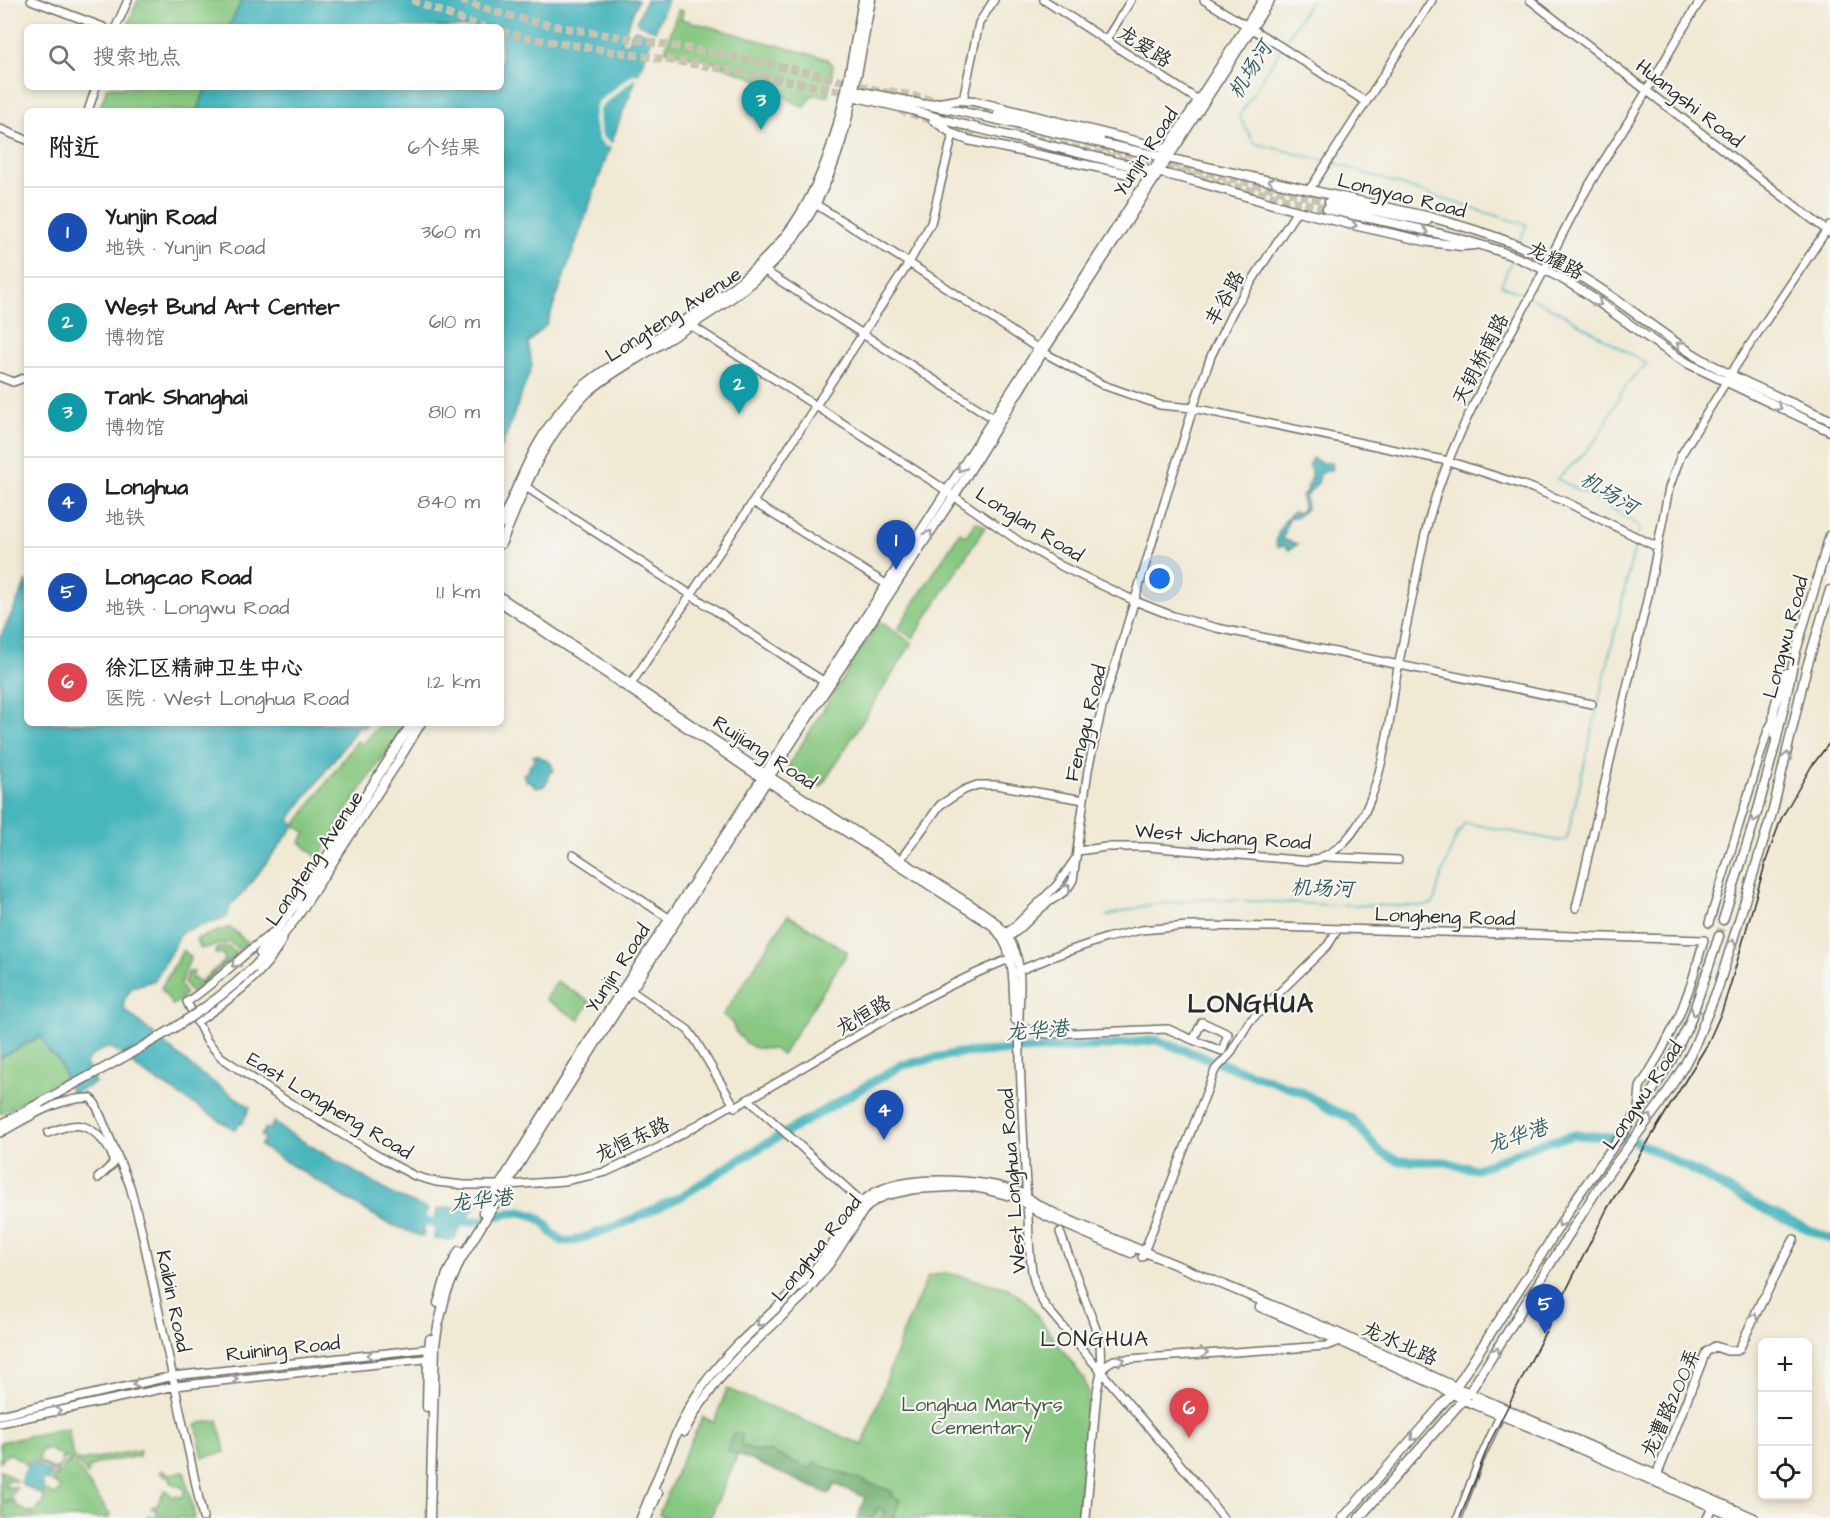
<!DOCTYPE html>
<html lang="zh">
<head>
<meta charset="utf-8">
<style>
  body { margin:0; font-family:"Architects Daughter","LXGW WenKai TC",sans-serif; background:#f6f6f6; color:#202124 }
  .controls { position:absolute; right:18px; bottom:18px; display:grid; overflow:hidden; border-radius:9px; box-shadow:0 3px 9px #0003 }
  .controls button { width:54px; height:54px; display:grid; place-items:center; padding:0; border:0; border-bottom:2px solid #e0e0e0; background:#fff; color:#202124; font:30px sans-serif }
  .you { position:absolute; left:1160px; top:579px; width:21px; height:21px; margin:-15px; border:4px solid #fff; border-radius:50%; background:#1a73e8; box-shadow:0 0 0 9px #1a73e833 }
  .badge { display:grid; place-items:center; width:39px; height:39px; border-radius:50%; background:#111827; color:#fff; font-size:20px; font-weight:700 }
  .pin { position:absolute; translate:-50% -50px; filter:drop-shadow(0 2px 3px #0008) }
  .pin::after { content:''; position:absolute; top:32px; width:21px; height:18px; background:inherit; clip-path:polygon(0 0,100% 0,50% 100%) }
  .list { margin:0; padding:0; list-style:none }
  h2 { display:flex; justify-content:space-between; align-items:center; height:78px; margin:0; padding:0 24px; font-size:26px }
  h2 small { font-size:20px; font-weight:400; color:#757577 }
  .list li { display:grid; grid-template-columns:39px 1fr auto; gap:18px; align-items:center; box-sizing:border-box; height:90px; padding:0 24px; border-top:2px solid #e0e0e0 }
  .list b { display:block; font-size:22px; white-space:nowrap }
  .list p { margin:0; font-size:20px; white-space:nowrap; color:#757577 }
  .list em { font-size:20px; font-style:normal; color:#757577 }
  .icon { flex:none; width:33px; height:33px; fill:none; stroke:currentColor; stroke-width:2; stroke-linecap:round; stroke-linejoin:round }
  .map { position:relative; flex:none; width:1830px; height:1518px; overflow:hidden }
  .search { position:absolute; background:#fff; box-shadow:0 3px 9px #0003; left:24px; top:24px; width:480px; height:66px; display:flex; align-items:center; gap:15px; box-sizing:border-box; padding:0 21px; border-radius:9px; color:#757577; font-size:22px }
  .panel { position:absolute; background:#fff; box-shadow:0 3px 9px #0003; left:24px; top:108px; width:480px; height:618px; border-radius:9px }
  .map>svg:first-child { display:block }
</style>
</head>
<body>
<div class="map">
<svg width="1830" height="1518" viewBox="0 0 1830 1518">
  <rect width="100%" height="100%" fill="#f6f6f2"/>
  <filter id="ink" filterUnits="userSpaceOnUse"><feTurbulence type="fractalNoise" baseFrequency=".0167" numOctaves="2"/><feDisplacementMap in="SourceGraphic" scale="12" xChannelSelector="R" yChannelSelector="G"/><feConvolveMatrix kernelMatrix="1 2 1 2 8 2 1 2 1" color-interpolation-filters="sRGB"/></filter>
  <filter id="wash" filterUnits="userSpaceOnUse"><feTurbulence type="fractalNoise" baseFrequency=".008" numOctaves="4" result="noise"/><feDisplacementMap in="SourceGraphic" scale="24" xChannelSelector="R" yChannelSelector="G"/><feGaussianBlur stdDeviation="1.35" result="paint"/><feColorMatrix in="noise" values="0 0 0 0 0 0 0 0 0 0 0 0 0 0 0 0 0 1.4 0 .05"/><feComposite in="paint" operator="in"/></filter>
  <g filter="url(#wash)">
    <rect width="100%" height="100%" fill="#f0e9d4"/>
    <!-- green -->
    <path fill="#87c880" stroke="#597a56" stroke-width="1.5" d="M138 0H242L229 27H127Z
      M678 10 683 11 681 19 828 59 833 66 828 96 812 95 804 108 780 94 766 83 713 62 665 51Z
      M107 87H206L198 111H99Z
      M976 521 985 527 913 638 898 628 960 532 966 536Z
      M879 621 912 643 821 787 788 766Z
      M381 723H404L393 743 337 824 336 831 318 858 300 842 306 833 295 825 357 741 362 745Z
      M788 915 848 952 782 1055 773 1049 755 1048 746 1043 735 1031 732 1022 723 1015Z
      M230 927 248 943 239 950 229 942 201 949 196 939Z
      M225 946 230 948 237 954 191 993 184 982 188 972H194L192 978 200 982 225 961 223 953 215 954 217 949Z
      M183 950 191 957 180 983 185 994 179 1001 172 1005 161 988Z
      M557 981 590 1002 579 1020 545 999Z
      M41 1036 49 1053 57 1058 65 1077 0 1114V1058Z
      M948 1273 1008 1288 1028 1303 1084 1379 1088 1391 1078 1518H858L865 1497 731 1441 727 1450 738 1454 710 1518H667L659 1514 679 1466 703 1417 714 1422 727 1389 863 1445 903 1333 928 1276Z
      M218 1420 225 1452 203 1457 196 1424Z
      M68 1428 73 1457 81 1461 140 1450 139 1456 98 1463 91 1468 90 1467 87 1469 89 1472 87 1475 81 1466 66 1457 58 1469 63 1461 62 1459 63 1457 47 1448 45 1450 43 1449 38 1457 40 1458 39 1461 54 1470 56 1468 58 1470 56 1473 34 1460 27 1462 25 1466 24 1465 25 1463 9 1453 7 1456 5 1455 0 1463V1442Z
      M68 1461 78 1468 110 1515 109 1518H32L45 1498 41 1495 45 1490 54 1495 57 1493 60 1488 59 1486 51 1481 55 1475 57 1477Z
      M0 1470 17 1481H5L6 1487H17L8 1501H2L0 1495Z
      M161 1470 170 1474 184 1471 195 1518H151L147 1516 148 1515 154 1518 157 1511 151 1508 153 1506 156 1507 165 1490 175 1498 176 1496 181 1498 185 1491 183 1488 170 1482 171 1478 160 1473Z
      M12 1499 15 1501 14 1504 29 1513 31 1511 33 1512 30 1518H4L2 1504 11 1502Z"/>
    <!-- forest -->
    <path fill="#6dac6e" stroke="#4c6c4c" stroke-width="1.5" d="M734 1432 742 1435 741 1445 755 1451H769L811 1469 814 1463 891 1491 892 1497 900 1500 893 1518H883L884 1511 878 1508 872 1518H858L865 1497 835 1484 829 1494 727 1450Z"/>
    <!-- water -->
    <path fill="#46b6bd" stroke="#387074" stroke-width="1.5" d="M242 0H638L621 42 627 44 633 31 636 29 653 36 619 122 547 324 528 343 532 366 501 449V111H198L206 87H501V27H229Z
      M646 0H668L655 31 639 24 637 21Z
      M1312 458 1322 463H1331L1332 469C1320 474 1321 470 1318 483 1312 486 1311 494 1305 496L1307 508 1297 517H1290C1285 524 1287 532 1282 539L1298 544 1289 550 1285 546 1277 547C1274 535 1284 520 1293 512L1299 513 1303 509 1302 495 1307 492C1307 481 1315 476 1309 464Z
      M27 581V723H367L364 728 359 726 289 820 295 825 244 892 230 906 227 917 182 932 155 980 132 987 124 1000V1009L197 1071 250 1107 242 1124 240 1123 235 1130 145 1074 112 1048C104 1047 90 1055 86 1063L95 1083 72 1094 57 1058 49 1053 41 1036 0 1058V638Z
      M537 755 551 763 554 771 548 774 549 779 544 786 538 788 534 786 531 781H526L523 774 529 771V767L534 761 533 756Z
      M274 1122 287 1132 394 1195 427 1209 423 1237 385 1222 260 1146 265 1138 261 1136 266 1128 269 1130Z
      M477 1204C472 1212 457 1230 455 1238L448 1240 434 1239 437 1209 471 1206Z
      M34 1463 52 1474 48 1481 44 1479 41 1484 44 1486 40 1494 22 1484 21 1479 29 1464Z"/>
    <!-- pier -->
    <path fill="#f0e9d4" d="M635 74 640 75 639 80 634 79 629 83 600 108 599 112 600 129 603 138 614 144 613 148 605 146 599 139 594 120 596 106 599 101 631 75Z"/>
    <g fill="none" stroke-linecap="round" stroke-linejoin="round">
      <!-- stream -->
      <path stroke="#46b6bd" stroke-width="1.5" d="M1283 45 1311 0
        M1281 49 1239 116 1254 143 1326 161
        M1331 162 1474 209 1527 225 1518 244
        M1512 259 1501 285 1529 297
        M1533 299 1563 314 1647 364C1619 386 1615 410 1597 438 1586 454 1570 466 1557 479L1603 502 1637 525 1640 529 1638 534
        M1106 916 1148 905 1211 899 1333 905 1425 906 1432 904 1435 899 1438 886 1455 839 1465 823 1561 841 1567 839 1636 541"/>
      <!-- river -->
      <path stroke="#46b6bd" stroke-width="9" d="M414 1218 431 1223H458L477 1221 509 1213 522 1212 535 1216 545 1223 552 1233 562 1241H574L624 1223 680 1197 742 1158 902 1065 959 1053 1101 1046 1156 1040 1302 1092 1331 1110 1350 1117 1380 1152 1399 1161 1447 1162 1462 1167 1477 1169 1536 1145 1574 1135 1628 1138 1675 1161 1768 1211 1830 1239"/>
    </g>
  </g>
  <g filter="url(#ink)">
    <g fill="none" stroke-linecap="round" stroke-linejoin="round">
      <!-- major-tunnel -->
      <path stroke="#c9c3b2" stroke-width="8" stroke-dasharray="8 4" stroke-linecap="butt" d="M412 0 465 21 486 27
        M461 0C525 25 595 32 662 44 740 57 818 73 895 95
        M501 31 521 37 719 68 852 93
        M889 91 998 113
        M899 110 976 134
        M1013 133 1327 209
        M1102 147 1329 202
        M1719 936 1723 920"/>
      <!-- minor casing -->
      <g stroke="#706e66" stroke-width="10">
        <path id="minor" d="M31 0 103 27
          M1044 0 1198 100
          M1204 0 1280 46 1366 102
          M1530 0 1830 233
          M116 27 128 0
          M1106 40 1131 0
          M963 100 979 23 994 0
          M88 111 96 87
          M0 129 27 140
          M1310 189 1432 0
          M812 202 909 263 1043 352 1103 385 1160 405 1193 408 1448 461 1532 488 1568 503 1657 547
          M765 271 993 418
          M689 324 935 483 1020 542 1061 566 1135 601 1173 616 1217 628 1592 704
          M0 377 13 382 27 377
          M526 487 823 681
          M753 502 886 584
          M501 597 752 765 981 911C999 923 1011 936 1017 957 1023 980 1018 1007 1019 1030 1021 1093 1024 1156 1028 1218 1030 1247 1028 1283 1046 1307L1197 1484 1223 1518
          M501 603 749 770 991 925C1019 951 1011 986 1015 1020
          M631 684 753 502 909 263 931 223 953 134
          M1078 851 1106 847H1148L1308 861C1383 849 1387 721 1399 662 1407 621 1416 580 1424 539 1443 451 1494 365 1536 286 1552 256 1566 225 1583 196 1603 160 1626 127 1646 92 1665 61 1681 30 1701 0
          M573 855 670 919
          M1327 857 1398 860
          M901 859 940 805 964 790 977 785H996L1084 800
          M1576 908 1648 596 1669 488 1681 455 1737 364 1830 225
          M1709 923 1768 730 1772 723
          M273 932C243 954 218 981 187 1002L207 1041 221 1057 280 1097 390 1163 415 1176 436 1182 464 1185H508L564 1181 606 1172 658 1148 733 1104
          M1003 935 1014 927 1057 885 1076 858
          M1004 940C1020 932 1030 917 1045 905 1056 896 1066 894 1073 880L1088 770 1102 708 1193 408 1211 356 1234 309 1297 211
          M1013 973 1057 955 1106 938 1141 930 1188 926 1276 927 1704 940 1691 984 1679 1016 1661 1052 1640 1087 1638 1110
          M627 988 688 1030 696 1041 735 1107C826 1055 916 996 1014 957
          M197 1022C229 1000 265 975 283 939
          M1019 1028 1047 1034 1168 1029 1193 1040 1202 1022 1228 1034 1222 1051 1193 1040
          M748 1099 862 1202
          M0 1133C28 1118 58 1097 91 1098L96 1105 130 1186 141 1228 203 1518
          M48 1133C72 1123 86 1120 104 1142 109 1149 114 1155 113 1164L98 1178
          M1060 1232 1100 1340 1101 1372 1097 1391 1086 1518
          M1142 1257 1215 1070 1230 1054 1249 1022 1328 945 1338 929
          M1101 1372 1107 1364 1114 1360 1326 1346 1340 1341 1341 1337
          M0 1415 173 1376 433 1348
          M0 1423 175 1386 433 1358
          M1656 1475 1706 1352 1715 1346 1728 1350H1737L1740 1347 1761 1301 1768 1291 1781 1262 1794 1239C1776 1275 1757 1311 1740 1348L1737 1351H1727L1715 1347 1706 1352 1657 1476H1659
          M1458 1518 1478 1464 1500 1416
          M1707 1518 1714 1504"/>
      </g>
      <!-- major casing -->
      <g stroke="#706e66" stroke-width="11">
        <path id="major" d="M848 89 926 105 958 100 974 101 1167 149
          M848 95 908 109 952 122 1198 182 1290 209 1349 224 1429 242 1461 246 1475 245
          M926 105 954 110 1430 217C1482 231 1531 247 1578 275 1620 299 1657 332 1698 357 1740 382 1786 400 1830 420
          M998 113 1100 138
          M933 120 953 134 968 140 1129 174
          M1329 202 1427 221
          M1327 209C1401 226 1484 238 1551 273 1600 298 1641 337 1689 364L1830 431
          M501 524C522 475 541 425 581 388 599 372 620 360 640 348 695 314 754 281 792 227 839 160 848 79 863 0
          M501 544C524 491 543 435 586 394 603 378 625 366 646 353 701 319 760 287 798 232 847 163 855 81 871 0
          M1776 739C1769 711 1777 699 1787 673
          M1723 920 1759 806 1776 742 1796 651 1830 535
          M260 953 301 897 412 723
          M253 968 280 939 297 917 397 763 421 723
          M0 1125 40 1103
          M483 1212 599 1025 715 851 1263 0
          M438 1303 447 1274 459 1251
          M1260 1307 1340 1341 1438 1386 1464 1400 1537 1430 1738 1518
          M427 1407 428 1359 430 1339
          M684 1432 695 1412 719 1379 742 1354 803 1296 829 1264 863 1211 871 1203 886 1195 914 1189 968 1186 984 1189 1018 1198 1038 1212 1062 1223 1131 1253
          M430 1518 435 1345 438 1326 446 1294 460 1261 529 1148 624 999 636 983 799 731 954 496 1043 352 1270 0
          M641 1518C661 1472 680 1413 711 1375 743 1334 786 1304 819 1264 839 1240 851 1200 883 1189 918 1176 982 1179 1017 1192 1025 1194 1030 1200 1037 1204 1050 1212 1064 1218 1078 1224L1329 1329 1469 1393 1754 1518
          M647 1518 658 1493
          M1343 1518 1452 1393 1547 1246 1577 1197 1648 1098 1672 1059 1690 1022 1719 936
          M1359 1518 1469 1393 1602 1182 1659 1105 1684 1066 1694 1047 1718 988 1773 810 1806 670 1830 590"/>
      </g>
      <!-- minor -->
      <use href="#minor" stroke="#fff" stroke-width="7"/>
      <!-- major -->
      <use href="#major" stroke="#fff" stroke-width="8"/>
      <!-- rail -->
      <path stroke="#2b2b2b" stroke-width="1.5" d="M1460 1518 1489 1444 1607 1209 1707 1045 1722 1011 1730 986 1767 858 1781 819 1811 767 1830 742"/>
      <!-- major-bridge casing -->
      <g stroke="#706e66" stroke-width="11" stroke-linecap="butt">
        <path id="major-bridge" d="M40 1103C113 1062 192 1026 253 968"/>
      </g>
      <!-- major-bridge -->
      <use href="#major-bridge" stroke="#fff" stroke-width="8"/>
    </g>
    <!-- one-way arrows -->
    <defs><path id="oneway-chevron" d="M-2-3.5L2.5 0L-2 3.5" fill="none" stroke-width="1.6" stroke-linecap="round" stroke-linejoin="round" transform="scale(1.5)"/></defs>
    <g stroke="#a0a0a0">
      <use href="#oneway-chevron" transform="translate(1272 181) rotate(-167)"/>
      <use href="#oneway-chevron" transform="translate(1353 225) rotate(13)"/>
      <use href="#oneway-chevron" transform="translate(1425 232) rotate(13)"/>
      <use href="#oneway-chevron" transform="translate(1598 303) rotate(35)"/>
      <use href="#oneway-chevron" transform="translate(1680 345) rotate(-148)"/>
      <use href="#oneway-chevron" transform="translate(1778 407) rotate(26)"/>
      <use href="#oneway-chevron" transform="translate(961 468) rotate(123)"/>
      <use href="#oneway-chevron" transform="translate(929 534) rotate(-56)"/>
      <use href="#oneway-chevron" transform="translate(1787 756) rotate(-77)"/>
      <use href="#oneway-chevron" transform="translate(1755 818) rotate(107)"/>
      <use href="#oneway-chevron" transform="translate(1067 888) rotate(-52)"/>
      <use href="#oneway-chevron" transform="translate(1732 943) rotate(-73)"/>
      <use href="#oneway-chevron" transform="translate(235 964) rotate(137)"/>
      <use href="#oneway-chevron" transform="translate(1695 1012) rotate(112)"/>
      <use href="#oneway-chevron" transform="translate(1649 1118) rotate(-54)"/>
      <use href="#oneway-chevron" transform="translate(1561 1223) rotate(121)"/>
      <use href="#oneway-chevron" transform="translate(1754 1317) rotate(-66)"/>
      <use href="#oneway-chevron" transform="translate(760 1323) rotate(137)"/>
      <use href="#oneway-chevron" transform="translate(1496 1351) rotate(-57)"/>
      <use href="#oneway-chevron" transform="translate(1204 1353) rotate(-4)"/>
      <use href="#oneway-chevron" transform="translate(371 1355) rotate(173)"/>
      <use href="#oneway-chevron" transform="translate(1121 1360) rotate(-9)"/>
      <use href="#oneway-chevron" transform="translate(234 1379) rotate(-6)"/>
      <use href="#oneway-chevron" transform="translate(136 1384) rotate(167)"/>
      <use href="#oneway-chevron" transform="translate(57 1411) rotate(-12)"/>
      <use href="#oneway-chevron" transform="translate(1414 1437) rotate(131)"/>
    </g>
  </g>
  <g text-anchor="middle" stroke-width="4.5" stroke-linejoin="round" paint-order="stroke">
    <!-- street labels -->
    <g font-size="20" fill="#2b2b2b" stroke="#f6f6f2">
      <text transform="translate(1145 46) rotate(33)" y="7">龙爱路</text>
      <text transform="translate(1690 103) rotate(38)" y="7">Huangshi Road</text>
      <text transform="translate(1145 152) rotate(-57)" y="7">Yunjin Road</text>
      <text transform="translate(1402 195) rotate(14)" y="7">Longyao Road</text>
      <text transform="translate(1556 260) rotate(27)" y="7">龙耀路</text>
      <text transform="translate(1224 298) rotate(-61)" y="7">丰谷路</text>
      <text transform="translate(673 314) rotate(-33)" y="7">Longteng Avenue</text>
      <text transform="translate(1480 359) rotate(-63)" y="7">天钥桥南路</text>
      <text transform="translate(1030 524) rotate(32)" y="7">Longlan Road</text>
      <text transform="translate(1785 637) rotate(-75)" y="7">Longwu Road</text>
      <text transform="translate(1085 723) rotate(-76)" y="7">Fenggu Road</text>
      <text transform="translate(765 752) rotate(33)" y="7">Ruijiang Road</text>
      <text transform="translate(1223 836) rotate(4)" y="7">West Jichang Road</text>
      <text transform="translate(314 858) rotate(-56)" y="7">Longteng Avenue</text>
      <text transform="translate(1445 916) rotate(2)" y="7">Longheng Road</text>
      <text transform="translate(617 968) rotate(-57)" y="7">Yunjin Road</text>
      <text transform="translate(863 1015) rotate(-30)" y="7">龙恒路</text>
      <text transform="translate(1642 1095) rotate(-56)" y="7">Longwu Road</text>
      <text transform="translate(330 1105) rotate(31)" y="7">East Longheng Road</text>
      <text transform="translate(632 1139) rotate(-25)" y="7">龙恒东路</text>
      <text transform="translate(1012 1181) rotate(-94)" y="7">West Longhua Road</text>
      <text transform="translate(816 1248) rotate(-51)" y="7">Longhua Road</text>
      <text transform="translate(174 1301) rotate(78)" y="7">Kaibin Road</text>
      <text transform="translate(1400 1343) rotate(24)" y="7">龙水北路</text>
      <text transform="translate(283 1348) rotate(-6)" y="7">Ruining Road</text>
      <text transform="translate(1670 1403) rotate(-66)" y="7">龙漕路200弄</text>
    </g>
    <!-- park labels -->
    <g font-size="20" fill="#475a44" stroke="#f6f6f2">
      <text x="982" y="1411">Longhua Martyrs<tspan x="982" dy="23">Cementary</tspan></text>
    </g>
    <!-- water labels -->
    <g font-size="21" font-style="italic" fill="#345c5e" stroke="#f6f6f2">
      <text transform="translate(1250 70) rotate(-58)" y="7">机场河</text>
      <text transform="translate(1609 493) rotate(31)" y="7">机场河</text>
      <text transform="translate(1322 888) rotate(2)" y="7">机场河</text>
      <text transform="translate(1037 1030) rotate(-4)" y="7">龙华港</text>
      <text transform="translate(1517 1136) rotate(-19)" y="7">龙华港</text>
      <text transform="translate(481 1200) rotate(-6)" y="7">龙华港</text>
    </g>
    <!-- quarter labels -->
    <g font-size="22" letter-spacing="1.5" fill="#2b2b2b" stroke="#f6f6f2">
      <text x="1095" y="1346">LONGHUA</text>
    </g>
    <!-- district labels -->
    <g font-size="26" font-weight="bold" letter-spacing="1.5" fill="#2b2b2b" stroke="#f6f6f2">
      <text x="1251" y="1012">LONGHUA</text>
    </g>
  </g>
</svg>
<div class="controls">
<button>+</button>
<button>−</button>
<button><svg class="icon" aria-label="locate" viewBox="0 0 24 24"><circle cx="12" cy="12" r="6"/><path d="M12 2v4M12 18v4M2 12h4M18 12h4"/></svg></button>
</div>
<div class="you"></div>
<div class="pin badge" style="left:896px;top:570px;background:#1a4fb4">1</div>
<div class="pin badge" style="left:739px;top:414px;background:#0f9aa8">2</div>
<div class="pin badge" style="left:761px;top:130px;background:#0f9aa8">3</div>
<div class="pin badge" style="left:884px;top:1140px;background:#1a4fb4">4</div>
<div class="pin badge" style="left:1545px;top:1334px;background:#1a4fb4">5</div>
<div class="pin badge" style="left:1189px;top:1438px;background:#e0444e">6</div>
<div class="search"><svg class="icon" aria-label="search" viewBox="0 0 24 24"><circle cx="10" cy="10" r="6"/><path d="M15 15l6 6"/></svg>搜索地点</div>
<section class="panel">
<h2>附近<small>6个结果</small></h2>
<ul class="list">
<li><span class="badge" style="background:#1a4fb4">1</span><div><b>Yunjin Road</b><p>地铁 · Yunjin Road</p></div><em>360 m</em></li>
<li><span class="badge" style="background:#0f9aa8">2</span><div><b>West Bund Art Center</b><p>博物馆</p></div><em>610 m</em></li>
<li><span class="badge" style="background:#0f9aa8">3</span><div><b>Tank Shanghai</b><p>博物馆</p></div><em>810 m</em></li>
<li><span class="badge" style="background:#1a4fb4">4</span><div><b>Longhua</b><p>地铁</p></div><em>840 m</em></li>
<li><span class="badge" style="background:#1a4fb4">5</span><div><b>Longcao Road</b><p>地铁 · Longwu Road</p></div><em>1.1 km</em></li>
<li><span class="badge" style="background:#e0444e">6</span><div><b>徐汇区精神卫生中心</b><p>医院 · West Longhua Road</p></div><em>1.2 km</em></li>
</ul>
</section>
</div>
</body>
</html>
